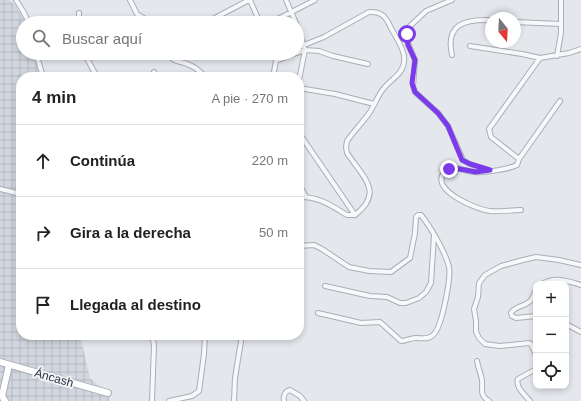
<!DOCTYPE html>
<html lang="es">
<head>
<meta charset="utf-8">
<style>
  body { margin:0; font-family:Helvetica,sans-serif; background:#f2f2f2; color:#222 }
  .controls { position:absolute; right:12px; bottom:12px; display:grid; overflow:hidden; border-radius:8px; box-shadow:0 2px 6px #0003 }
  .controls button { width:36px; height:36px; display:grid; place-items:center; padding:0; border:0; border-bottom:1px solid #e0e0e0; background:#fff; color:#222; font:20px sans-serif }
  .compass { position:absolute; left:485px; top:12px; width:36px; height:36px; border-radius:50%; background:#fff; box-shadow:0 2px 6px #0003; rotate:162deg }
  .stop { position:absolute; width:12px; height:12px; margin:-9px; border:3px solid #7c3aed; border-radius:50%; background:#fff }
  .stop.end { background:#7c3aed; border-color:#fff; box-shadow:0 1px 4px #0008 }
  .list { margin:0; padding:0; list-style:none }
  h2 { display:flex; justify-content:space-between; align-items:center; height:52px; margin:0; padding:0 16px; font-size:17px }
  h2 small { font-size:13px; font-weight:400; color:#767676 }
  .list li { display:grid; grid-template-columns:26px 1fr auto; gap:12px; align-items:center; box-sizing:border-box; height:72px; padding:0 16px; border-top:1px solid #e0e0e0 }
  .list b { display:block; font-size:15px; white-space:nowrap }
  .list em { font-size:13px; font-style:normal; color:#767676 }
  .icon { flex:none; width:22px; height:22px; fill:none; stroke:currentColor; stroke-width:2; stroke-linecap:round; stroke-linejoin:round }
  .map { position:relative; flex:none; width:581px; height:401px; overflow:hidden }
  .search { position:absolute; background:#fff; box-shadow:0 2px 6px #0003; left:16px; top:16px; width:288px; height:44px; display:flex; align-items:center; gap:10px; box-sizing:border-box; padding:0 14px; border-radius:22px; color:#767676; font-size:15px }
  .panel { position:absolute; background:#fff; box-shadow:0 2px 6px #0003; left:16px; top:72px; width:288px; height:268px; border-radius:16px }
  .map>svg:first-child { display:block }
</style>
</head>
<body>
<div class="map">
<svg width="581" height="401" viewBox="0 0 581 401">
  <defs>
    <pattern id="industrial-grid" width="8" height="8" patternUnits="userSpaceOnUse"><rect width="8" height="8" fill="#d2d6de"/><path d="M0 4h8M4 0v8" fill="none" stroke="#b4b8c0"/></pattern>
  </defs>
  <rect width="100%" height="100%" fill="#e4e7ec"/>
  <!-- industrial -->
  <path fill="url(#industrial-grid)" d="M0 0H9L16 6 26 23H23V53H36L44 77H21V335H80L90 378 110 395 109 401H9L6 396 0 395Z"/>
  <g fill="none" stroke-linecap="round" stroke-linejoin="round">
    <!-- street casing -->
    <g stroke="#a9aeb7" stroke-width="6">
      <path id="street" d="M16 0 23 11 29 23
        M130 0 137 14 152 23
        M250 0 260 23
        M286 0 296 23
        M452 0 426 11 408 28 406 39 415 60 413 86 415 92 438 113 448 126 463 160 470 164 488 170
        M79 13V23
        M209 21 249 0
        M515 22 561 24
        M270 23 315 0
        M297 26 305 50 299 80
        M470 46 522 54 540 58 569 53 581 49
        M36 53 43 77
        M84 53 97 77
        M167 53C175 63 176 60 187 64 194 66 200 71 205 77
        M273 53 276 61
        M297 53 305 50 319 51 333 56 368 64
        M452 55C445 24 465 19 491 20
        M557 56 561 33V0
        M154 72 157 77
        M273 77 276 61 296 53
        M299 88 335 94 374 104
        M299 133 355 215
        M519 159 560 101
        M299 184 306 197
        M0 189 21 194
        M299 197C318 196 332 206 347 215H355C385 192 362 176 347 153L346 147 347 141C354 131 363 122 370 112 375 104 378 95 384 88 391 79 403 74 404 62 406 51 396 38 391 28 386 17 382 11 369 12L324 37 304 45
        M521 210C511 210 500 212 490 211 478 210 432 191 443 174 445 170 450 168 454 168 461 168 468 172 475 172 484 173 509 169 517 165L519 159 491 137 489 129 540 58
        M299 246 314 245 322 249 349 267 369 271 391 272 410 258 415 233 416 217 418 215H421C430 226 446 253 449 267 451 278 442 328 433 335 428 340 422 338 416 338 410 338 406 341 401 341L380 322 361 323 318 313
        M542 284C555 276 567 281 581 285
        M325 286 370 296 387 297 400 303H406L419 298 426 292 431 283 434 235
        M536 290C534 294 533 299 529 302 523 307 515 306 511 313L512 316 516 318 536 316
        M566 324 581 332
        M152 335 154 345 152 401
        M536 355 531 344 529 343 500 346 485 344 479 338 476 332V321L474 309 478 297 479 283 485 275 501 266 523 260 536 257 559 260 581 265
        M477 361C478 367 481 374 482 380 483 390 479 395 489 401
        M169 401 192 396 199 391 204 354 205 335
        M234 401 235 378 242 335
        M284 401C283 396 285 391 290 390L300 396 304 401
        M530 401C525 395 515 387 518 379L536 369"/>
    </g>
    <!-- secondary casing -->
    <g stroke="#a9aeb7" stroke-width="8">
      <path id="secondary" d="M0 362 108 393
        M5 401 2 396 9 365"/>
    </g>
    <!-- street -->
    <use href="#street" stroke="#f7f8fa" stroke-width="4"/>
    <!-- secondary -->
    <use href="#secondary" stroke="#fff" stroke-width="6"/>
  </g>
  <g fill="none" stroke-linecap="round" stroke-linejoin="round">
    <!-- route -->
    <path stroke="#7c3aed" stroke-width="5" d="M407 34 408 45 415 60 412 83 415 92 438 113 448 126 462 160 470 164 490 170 476 172 454 168 449 169"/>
  </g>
  <g text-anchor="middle" stroke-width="3.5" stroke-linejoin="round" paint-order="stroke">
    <!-- street labels -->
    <g font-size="12" fill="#2b3445" stroke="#f4f6f9">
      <text transform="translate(54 378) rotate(16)" y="4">Áncash</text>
    </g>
  </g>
</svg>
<div class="controls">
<button>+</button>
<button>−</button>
<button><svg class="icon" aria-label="locate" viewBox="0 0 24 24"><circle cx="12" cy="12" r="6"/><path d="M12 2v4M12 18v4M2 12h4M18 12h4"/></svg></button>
</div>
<svg class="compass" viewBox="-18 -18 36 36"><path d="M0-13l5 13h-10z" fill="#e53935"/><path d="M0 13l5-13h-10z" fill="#767676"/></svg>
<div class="stop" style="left:407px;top:34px"></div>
<div class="stop end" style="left:449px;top:169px"></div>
<div class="search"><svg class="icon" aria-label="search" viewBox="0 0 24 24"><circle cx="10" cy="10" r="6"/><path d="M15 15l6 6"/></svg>Buscar aquí</div>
<section class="panel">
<h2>4 min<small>A pie · 270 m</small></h2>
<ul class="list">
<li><svg class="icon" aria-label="ahead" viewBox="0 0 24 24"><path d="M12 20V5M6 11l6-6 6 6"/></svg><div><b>Continúa</b></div><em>220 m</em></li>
<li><svg class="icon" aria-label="right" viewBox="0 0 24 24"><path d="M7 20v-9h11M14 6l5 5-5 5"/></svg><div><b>Gira a la derecha</b></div><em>50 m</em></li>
<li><svg class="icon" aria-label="arrive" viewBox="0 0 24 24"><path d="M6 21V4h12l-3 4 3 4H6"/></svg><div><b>Llegada al destino</b></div></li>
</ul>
</section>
</div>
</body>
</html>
